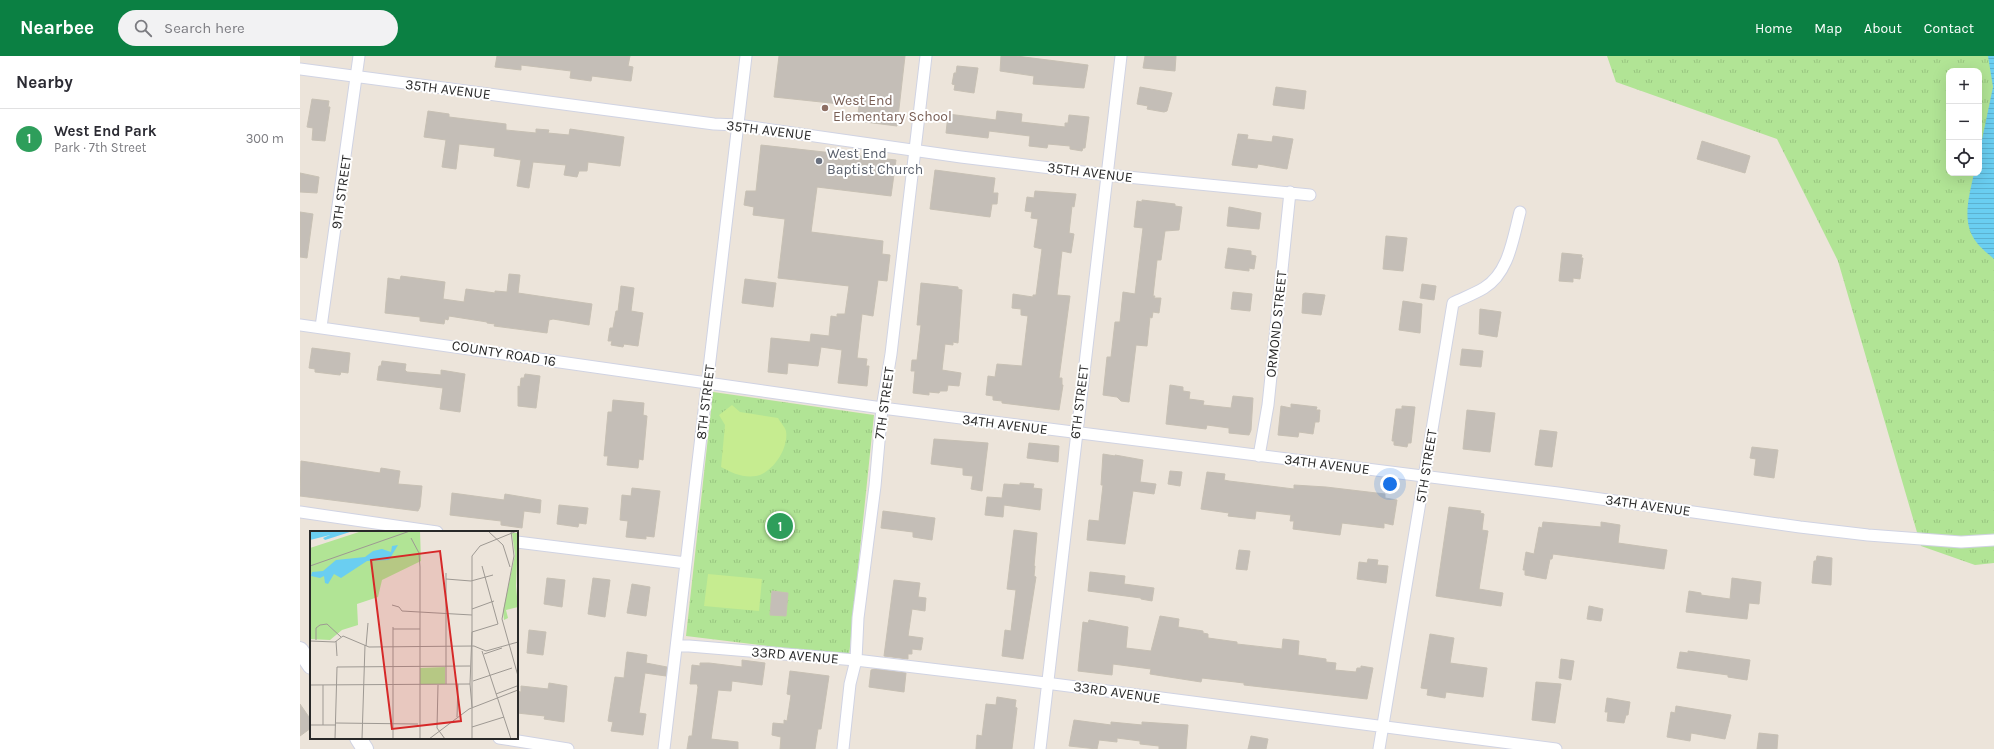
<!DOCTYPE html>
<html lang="en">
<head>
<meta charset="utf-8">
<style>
  body { margin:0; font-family:Karla,sans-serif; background:#f2f2f3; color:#2b2b33 }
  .controls { position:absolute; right:12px; top:12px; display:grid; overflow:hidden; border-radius:8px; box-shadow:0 4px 16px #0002 }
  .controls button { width:36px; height:36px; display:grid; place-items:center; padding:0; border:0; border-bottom:1px solid #e1e1e2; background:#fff; color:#2b2b33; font:20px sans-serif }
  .you { position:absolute; left:1090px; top:428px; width:14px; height:14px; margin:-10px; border:3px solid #fff; border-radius:50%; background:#1a73e8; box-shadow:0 0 0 6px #1a73e833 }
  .badge { display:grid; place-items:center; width:26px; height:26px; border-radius:50%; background:#0b8043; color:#fff; font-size:13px; font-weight:700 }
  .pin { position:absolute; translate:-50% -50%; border:2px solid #fff; box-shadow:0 1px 4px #0006 }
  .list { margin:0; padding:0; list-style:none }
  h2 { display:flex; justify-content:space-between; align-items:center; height:52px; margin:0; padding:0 16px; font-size:17px }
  h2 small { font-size:13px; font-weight:400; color:#7c7c81 }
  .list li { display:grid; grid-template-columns:26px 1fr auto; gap:12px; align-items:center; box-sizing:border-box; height:60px; padding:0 16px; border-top:1px solid #e1e1e2 }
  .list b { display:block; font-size:15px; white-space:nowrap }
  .list p { margin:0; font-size:13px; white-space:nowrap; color:#7c7c81 }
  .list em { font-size:13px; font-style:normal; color:#7c7c81 }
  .icon { flex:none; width:22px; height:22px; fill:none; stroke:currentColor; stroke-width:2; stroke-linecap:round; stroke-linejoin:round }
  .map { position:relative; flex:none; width:1694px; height:693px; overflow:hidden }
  header { display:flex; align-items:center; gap:24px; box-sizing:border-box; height:56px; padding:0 20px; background:#0b8043; color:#fff }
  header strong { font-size:19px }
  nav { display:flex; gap:22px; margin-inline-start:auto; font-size:14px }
  .search { width:280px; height:36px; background:#f2f2f3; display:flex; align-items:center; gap:10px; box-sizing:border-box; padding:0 14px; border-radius:22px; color:#7c7c81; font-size:15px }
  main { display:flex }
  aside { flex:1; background:#fff }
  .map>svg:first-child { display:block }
</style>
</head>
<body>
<header>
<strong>Nearbee</strong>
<div class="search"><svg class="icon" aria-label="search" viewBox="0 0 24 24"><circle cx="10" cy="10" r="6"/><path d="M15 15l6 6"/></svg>Search here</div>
<nav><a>Home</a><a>Map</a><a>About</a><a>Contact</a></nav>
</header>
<main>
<aside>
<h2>Nearby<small></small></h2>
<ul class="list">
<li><span class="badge" style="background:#2e9e5b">1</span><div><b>West End Park</b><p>Park · 7th Street</p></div><em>300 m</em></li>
</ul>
</aside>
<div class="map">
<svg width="1694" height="693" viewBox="0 0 1694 693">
  <defs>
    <pattern id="grass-tufts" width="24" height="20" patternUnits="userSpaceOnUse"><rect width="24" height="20" fill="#b1e495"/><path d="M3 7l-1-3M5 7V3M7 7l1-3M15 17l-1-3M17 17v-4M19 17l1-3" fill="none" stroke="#98c480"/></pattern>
    <pattern id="water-rules" width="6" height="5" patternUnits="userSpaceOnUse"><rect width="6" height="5" fill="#6acef1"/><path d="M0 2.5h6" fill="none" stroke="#5cb1cf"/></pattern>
  </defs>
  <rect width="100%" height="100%" fill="#ece4da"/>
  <!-- grass -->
  <path fill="url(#grass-tufts)" fill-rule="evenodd" d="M1307 0H1694V507L1675 509 1621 490 1538 205 1477 83 1316 26ZM1649 15H1679V117H1649Z
    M413 336 574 359 549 600 386 580Z"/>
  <!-- pitch -->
  <path fill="#c6ec90" d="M432 349 440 356 478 362C480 366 485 371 486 375 489 392 473 417 456 420 443 422 432 417 421 411L425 369 419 359Z
    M408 518 462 523 459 555 404 550Z"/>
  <!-- water -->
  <path fill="url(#water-rules)" d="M1688 0H1694V203C1687 197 1677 189 1673 181 1662 162 1670 137 1674 117H1679V98L1693 31Z"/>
  <!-- building -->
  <path fill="#c4beb7" stroke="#c7c0b4" d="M197 0H330L328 10 333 11 331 25 292 20 291 25 270 22 271 15 221 9V14L195 11Z
    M479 0H605L597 70 557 65 559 50 474 41Z
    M701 0H716L788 9 784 32 733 28 734 20 700 15Z
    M845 0H876L875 15 843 12Z
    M657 10 678 12 674 37 654 34 655 29 652 28 654 17H656Z
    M840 31 872 37 867 55 864 56 847 53 848 50 837 48Z
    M976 31 1006 35 1004 53 973 49Z
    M12 43 29 45 28 51H30L25 85 12 84 13 72 7 71Z
    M128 55 149 58V61L206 68V74L236 77V73L249 74 248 77 269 79 270 73 324 81 320 110 288 106 287 115H279L277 121 264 119 266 109 233 106 229 132 217 130 221 104 194 100 195 92 159 88 156 113 142 111 146 84 124 81Z
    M697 55 722 58 721 66 765 71V67H768L769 59 789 61 785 92H783L782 95 770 93V90L748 88 747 92 729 90 730 80 689 75 688 82 646 77 648 58 696 64Z
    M938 78 948 79 947 83 972 86 973 80 993 83 987 113 958 108 957 112 932 109Z
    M1402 85 1450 100 1445 117 1397 103Z
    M461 89 596 104 591 140 517 131 511 176 583 185 582 198 590 199 587 225 578 224 573 260 562 258 557 302 567 303 566 310H569L567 330 538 327 542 294 521 291 518 310 488 307 487 318 468 316 471 282 510 286 511 278 529 280 531 260 537 261V258H545L549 230 478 222 485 163 453 159 454 151 444 149 446 135H456Z
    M635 114 695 122 693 137H698L697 148H692L690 161 630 153Z
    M0 117 19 121 17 137 0 136Z
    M735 135 776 138 774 151 772 150 769 177 774 178 771 197 762 195 757 239 770 240 759 322H762V329H763L759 354 702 347V345L693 344V340L686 339 688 320 695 321 697 308 722 310 728 260 721 259V253L712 252 713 238 733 241V239H736L742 193 734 191 738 163 731 162 732 156 725 155 727 141 734 142Z
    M842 144 875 148V150L882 151 879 174 865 175 861 204H857L853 240H855L854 242H861L859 257 853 256 852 262 850 261 847 290 836 289 829 346 821 345 817 341 803 339 807 301H811L815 266H820L823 236 835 238 843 172 834 171 837 145 842 146Z
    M929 151 961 157 959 173 927 170Z
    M0 156 13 158 7 202 0 201Z
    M1086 180 1107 182 1103 215 1083 213Z
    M928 192 951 195V199L956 200 954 213 949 212V215L925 212Z
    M1262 197 1282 199 1281 202H1283L1280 223 1273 222V226L1259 225Z
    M209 218 220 219 218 237 292 248 289 269 253 263 249 264 247 277 194 270 195 268 187 267V266L149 260 148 264 145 263 144 268 120 265V261L85 257 88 222 100 224 101 220 145 226 143 243 164 246 166 233 195 237V235L207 236Z
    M445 223 476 227 473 251 442 247Z
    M621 227 658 231V233L662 234 658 287 653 286V289L645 288 642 314 661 317 659 330 648 329 647 335H640L639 337 629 336V339L613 337 615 315H611L612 304H617L621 269H617Z
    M1122 228 1136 230 1134 244 1120 242Z
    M321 230 334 232 331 255 343 257 338 290 324 288 323 291 311 289 312 285H308L310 272H313L316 255H318Z
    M933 236 952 238 950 255 931 253Z
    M1005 237 1025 239 1021 259 1002 257 1003 238Z
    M1103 245 1122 248 1120 277 1099 274Z
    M1180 253 1201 256 1197 281 1179 278Z
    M12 292 50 297 48 317 41 316 40 319 15 316V313L9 312Z
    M1162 293 1183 295 1181 311 1160 309Z
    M82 305 106 308 105 314 107 316 141 319V314L165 318 160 356 140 353 143 332 77 324 79 310H81Z
    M225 318 240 320 236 352 218 350V330L220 331 221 322H224Z
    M870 329 883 331V335L890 336 889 343 904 345 903 349 931 352 933 340 953 342 951 374 949 379 929 377V372L907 369 906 373 866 368Z
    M313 344 344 347 343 359 347 360 343 404 339 403 338 412 307 409 308 400H304L308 356H312Z
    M991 348 1017 351 1016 354H1020L1019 366H1015L1013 378 999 376 998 381 978 379 981 350 991 352Z
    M1102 350 1115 351 1111 387H1108L1107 391 1094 389V385H1092L1096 353H1102Z
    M1167 354 1195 357 1190 396 1163 393Z
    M1240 374 1257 376 1252 411 1235 409Z
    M634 383 688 387 682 435 671 433 673 420 663 419V412L631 408Z
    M729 387 759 390 758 406 727 402Z
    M1452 391 1478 394 1474 422 1454 419 1456 403 1450 402Z
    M803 398 815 400V399L843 404 840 426 856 428 854 438 833 435 825 488 787 484 789 464 799 465 803 429H801Z
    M1 405 80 417 81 412 100 415 98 428 122 430 120 451 118 455 0 440Z
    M870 415 882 416 880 430 868 428Z
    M907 416 925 418 924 424 929 425 994 433V429L1026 431 1085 438V442L1097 444 1093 469 1084 467V472L1042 467 1040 479 993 473 994 465H990L991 459 956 455 955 463 928 460 929 457 901 453Z
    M720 427 734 428 733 432 742 433 740 454 704 449 703 461 685 459 687 441 702 442 704 428 720 429Z
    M332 432 360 435 354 481 346 480V483L326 481 328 465 320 464 322 439 331 440Z
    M152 437 204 444 205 438 241 444 240 457 224 455 222 472 201 469V465L150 459Z
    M259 449 288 452 286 468 279 467 278 471 257 468Z
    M1149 451 1181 455 1180 457 1184 458 1182 474 1188 475 1179 533 1203 537 1201 550 1136 540Z
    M583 455 635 462 632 484 613 481V476L581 472Z
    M1243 466 1301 471V466L1320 469 1318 487 1367 494 1364 513 1253 498 1252 503H1250L1246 523 1225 519V514H1223L1226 496 1234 498 1239 471 1242 472Z
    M714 474 737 477 734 510H735L734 520 736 521 723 603 702 600 705 574 711 575 716 534 707 533Z
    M939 494 950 495 947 514 936 513Z
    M1517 500 1532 502 1531 529 1512 527 1514 505H1516Z
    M1068 503 1078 504 1077 509 1088 510 1086 527 1057 523 1059 506 1067 507Z
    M790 516 825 520 824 528 854 532 852 545 841 543V542L788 535Z
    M247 522 265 524 262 551 244 548Z
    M293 522 310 524 305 561 288 558Z
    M1432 522 1461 526 1459 548 1449 547 1447 563 1386 556 1389 535 1401 537V539L1430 543Z
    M594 524 620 527 618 541 626 542 625 555 612 553 608 580 623 582 621 594 612 593V598H608V603L584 600Z
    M332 528 350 531 346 560 327 557Z
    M472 535 488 537 486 560 470 559Z
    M1289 550 1303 553 1301 565 1287 563Z
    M860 560 879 563 878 571 903 575V577L908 578V582L937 586V588L982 593 983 583 999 585 998 599 1026 603V606L1036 607 1035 614 1056 616 1057 612H1061V610L1073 612 1067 643 944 629V627L902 622 901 626 850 618 851 613 813 608 812 619 778 615 783 566 788 567 789 564 828 571 826 592 851 595Z
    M229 574 246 576 243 599 227 597Z
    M1130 578 1154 582 1150 607 1187 612 1183 641 1146 636 1145 642 1127 639 1128 633 1121 632Z
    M1388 595 1450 604 1447 624 1428 621V619L1377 612 1380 596 1388 597Z
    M327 596 347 599 346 607 367 611 366 620 345 617 339 657 346 658 343 679 311 675 313 666 308 665 315 621 324 622Z
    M1261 603 1274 605 1271 624 1259 622Z
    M442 604 465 607 462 629 432 625 431 635 418 634 411 683 438 686V693H387L389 680H392L398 631 397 628H390L392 609 400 610V607H409L442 611Z
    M575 613 606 617 604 636 569 631 571 614Z
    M490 615 529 620 521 673H518L515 693H480L481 681 472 679 473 667 484 668V664L487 665 491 639 487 638Z
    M1236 626 1261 628 1255 667 1232 664Z
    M249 627 267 630 264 666 244 663 245 660 217 657V635L221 636V630L248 633Z
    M697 641 716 644 715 651 717 652 712 693H676L677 679 682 680 686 648 696 649Z
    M1307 642 1330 646 1328 659H1326L1324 667 1307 665 1308 656H1305Z
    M0 648 11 664V672L0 680Z
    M1376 650 1431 659 1425 683 1391 677 1390 685 1367 681 1371 656 1375 657Z
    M774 664 811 669V666L842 669V666L888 669 886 693H859V690L840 688V685L817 682V686L799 684 797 693 769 690Z
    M1459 677 1478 679 1477 693H1457Z
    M951 680 968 683 966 693H948Z"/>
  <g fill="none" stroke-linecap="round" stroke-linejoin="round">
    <!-- street casing -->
    <g stroke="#d0d3e3" stroke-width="13">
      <path id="street" d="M0 13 414 68 438 69 661 101 807 119 1010 139
        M0 269 582 352 1258 437 1500 471 1568 479 1661 486 1694 484
        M21 271 59 0
        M959 400 968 349 990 136
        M0 456 137 476
        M217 486 386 507
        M377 590H389L556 604 730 625 1256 693
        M199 682 268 693
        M364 693 446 0
        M543 693 550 628 556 604 558 562 575 430 582 352 591 298 626 0
        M740 693 821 0
        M1079 693 1153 247C1163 242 1174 238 1184 232 1209 217 1213 182 1220 156"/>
    </g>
    <!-- secondary casing -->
    <g stroke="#d0d3e3" stroke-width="18">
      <path id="secondary" d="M0 594 11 610
        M58 682 65 693"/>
    </g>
    <!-- street -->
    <use href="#street" stroke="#fff" stroke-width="11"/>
    <!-- secondary -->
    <use href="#secondary" stroke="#fff" stroke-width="16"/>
  </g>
  <!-- markers -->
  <circle fill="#8d6e63" stroke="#fff" stroke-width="1.5" cx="525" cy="52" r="4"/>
  <circle fill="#6b7280" stroke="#fff" stroke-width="1.5" cx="519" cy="105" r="4"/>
  <g text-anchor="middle" stroke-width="4" stroke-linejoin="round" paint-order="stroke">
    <!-- street labels -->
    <g font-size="14" fill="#292929" stroke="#fff">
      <text transform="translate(148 33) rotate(7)" y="5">35TH AVENUE</text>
      <text transform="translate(469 74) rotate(7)" y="5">35TH AVENUE</text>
      <text transform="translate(790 116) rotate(7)" y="5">35TH AVENUE</text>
      <text transform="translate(41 136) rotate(-82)" y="5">9TH STREET</text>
      <text transform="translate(976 268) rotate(-84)" y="5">ORMOND STREET</text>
      <text transform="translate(204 297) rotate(9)" y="5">COUNTY ROAD 16</text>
      <text transform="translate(405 346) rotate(-83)" y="5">8TH STREET</text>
      <text transform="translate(779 346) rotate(-83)" y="5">6TH STREET</text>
      <text transform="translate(584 347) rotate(-82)" y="5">7TH STREET</text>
      <text transform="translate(705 368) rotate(7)" y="5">34TH AVENUE</text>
      <text transform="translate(1027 408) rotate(7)" y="5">34TH AVENUE</text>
      <text transform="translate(1126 410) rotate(-81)" y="5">5TH STREET</text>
      <text transform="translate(1348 449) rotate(8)" y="5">34TH AVENUE</text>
      <text transform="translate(495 599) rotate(5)" y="5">33RD AVENUE</text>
      <text transform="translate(817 636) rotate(8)" y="5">33RD AVENUE</text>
    </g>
    <!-- education labels -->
    <g font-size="14" fill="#785e54" stroke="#fff" text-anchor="start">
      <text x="533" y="49">West End<tspan x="533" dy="16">Elementary School</tspan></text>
    </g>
    <!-- worship labels -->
    <g font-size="14" fill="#5b616d" stroke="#fff" text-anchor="start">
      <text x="527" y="102">West End<tspan x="527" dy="16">Baptist Church</tspan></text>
    </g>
  </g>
  <!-- overview -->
  <g transform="translate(10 475)">
    <rect width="208" height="208" fill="#ece4da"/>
    <path d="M52 0H110L111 30 72 49 68 66 47 73 48 94 32 99 20 109 0 108V17ZM135 136V153H110V137Z" fill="#b1e495"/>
    <path d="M202 2H208L206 55 208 76 196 79 198 87 194 89 193 80 205 24Z" fill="#b1e495"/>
    <path d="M0 0H43L15 9 13 7 20 4 0 9ZM88 14 79 29 57 30 31 47 24 43 18 53 15 52 14 45 10 47 1 45 2 41 13 40 26 29 55 26 63 20 72 18 81 21 82 15Z" fill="#6acef1"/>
    <path fill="none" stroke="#9e9993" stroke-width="1" d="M178 0 193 14 200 36M201 0 204 25 192 88 208 145M101 7 109 22 110 36V208M0 35 100 0M136 42V153M136 48 161 50 183 44M82 74 89 76 92 80 162 84M162 78 184 70M83 98H110M162 101 188 93 172 35M162 101 160 153 162 176M6 109V97L10 94 17 93 31 106M0 110 25 111 33 105 59 116 164 115 176 120 208 111M26 110 27 125M56 115 58 92M172 120 201 208M174 123 192 117M163 150 202 137M0 154 160 153M13 154V194M128 154 127 197 135 208M186 163 207 155M147 186 148 153M26 192 108 193M0 194H26M162 196 194 186M25 208 27 136 160 135M52 208 55 114M83 208V96M119 208 159 178 208 159M162 208V25L170 15 207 0"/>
    <path fill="#d62828" fill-opacity="0.15" stroke="#d62828" stroke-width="2" d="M130 20 151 190 82 198 61 29Z"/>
    <rect width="208" height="208" fill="none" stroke="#292929" stroke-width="2"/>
  </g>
</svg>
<div class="controls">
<button>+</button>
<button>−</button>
<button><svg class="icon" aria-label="locate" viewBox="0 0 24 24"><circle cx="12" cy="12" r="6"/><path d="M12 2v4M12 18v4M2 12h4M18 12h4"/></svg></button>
</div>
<div class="you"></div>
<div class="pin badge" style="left:480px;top:470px;background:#2e9e5b">1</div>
</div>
</main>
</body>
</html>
